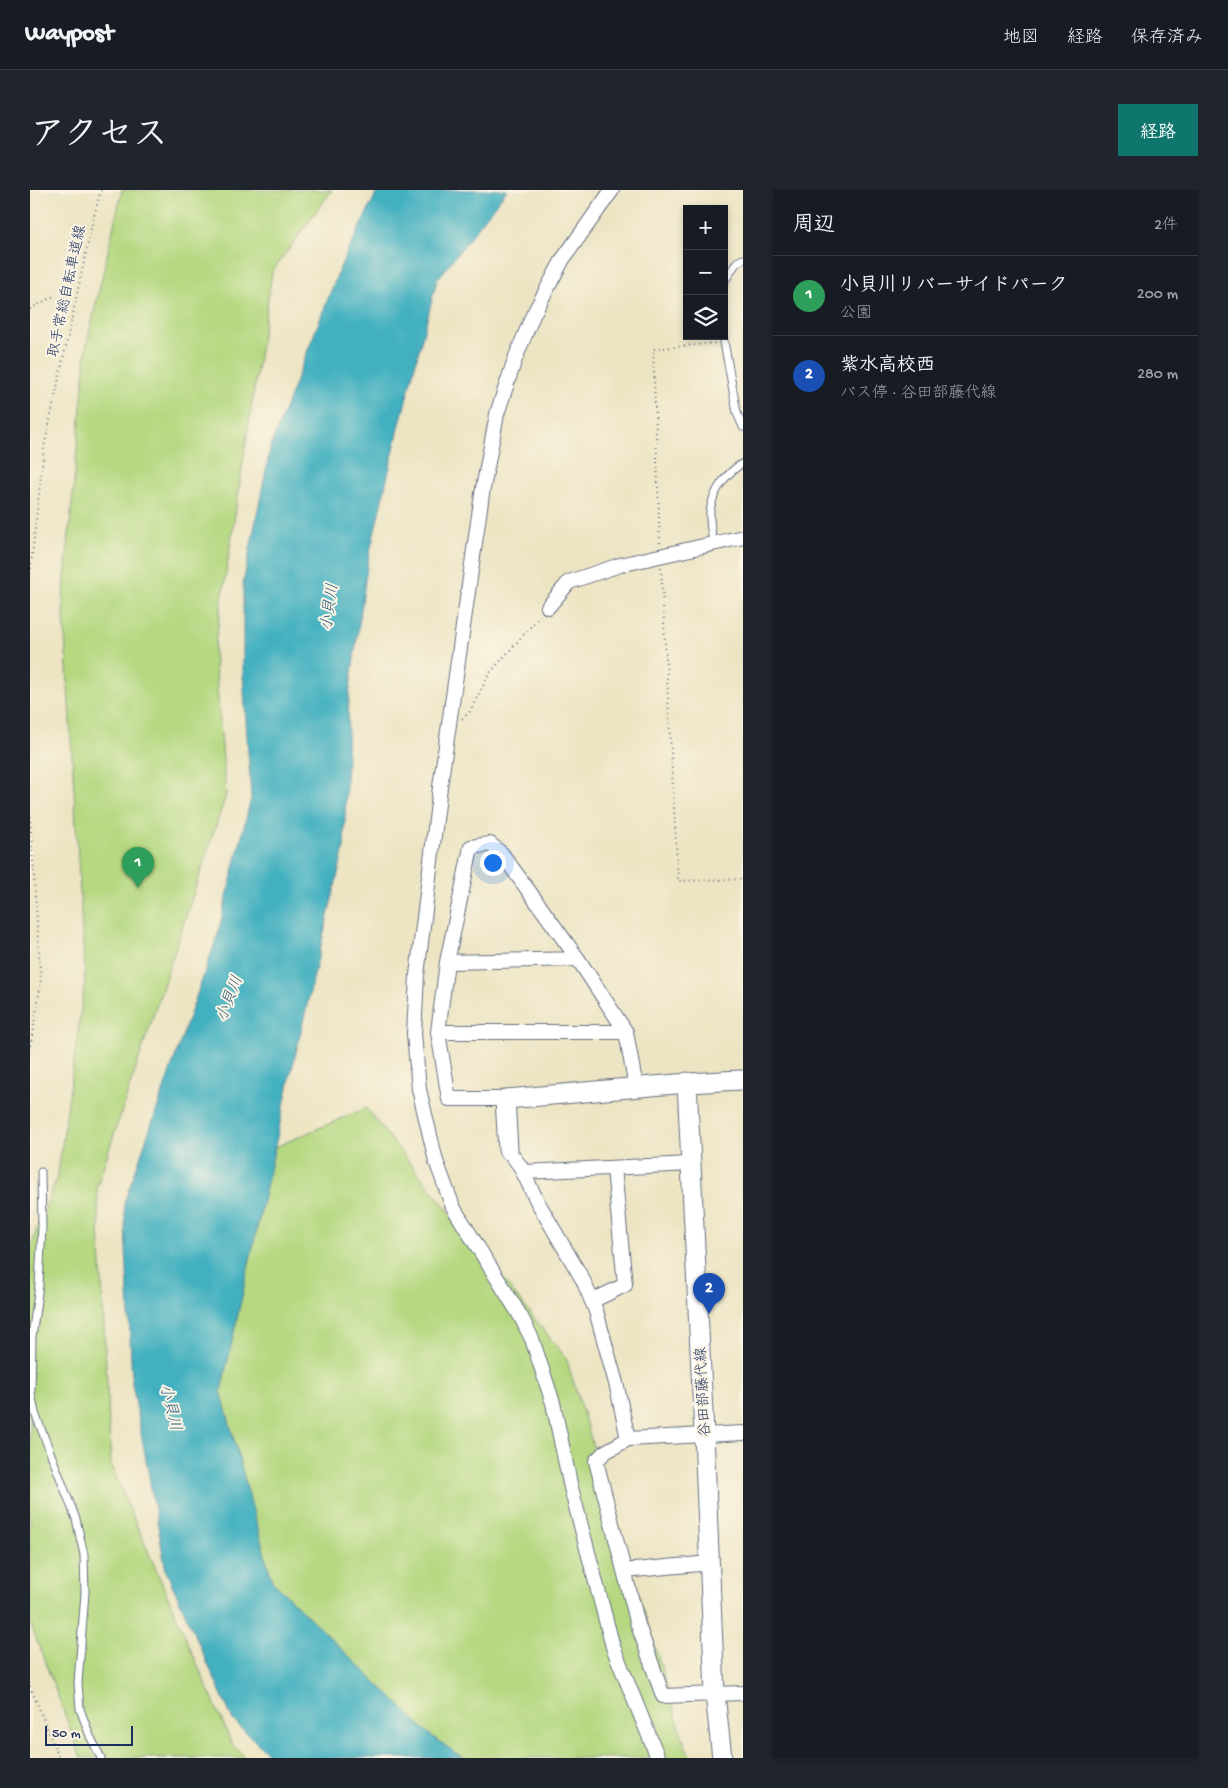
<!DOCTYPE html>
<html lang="ja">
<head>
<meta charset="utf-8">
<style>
  body { margin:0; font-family:"Gochi Hand","Klee One",sans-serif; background:#20242c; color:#f1f3f6 }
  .controls { position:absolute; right:15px; top:15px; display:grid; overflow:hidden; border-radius:0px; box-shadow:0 2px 8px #0003 }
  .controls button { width:45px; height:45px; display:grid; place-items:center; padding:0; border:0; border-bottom:1px solid #363941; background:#171b24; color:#f1f3f6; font:25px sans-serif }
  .scale { position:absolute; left:15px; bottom:12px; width:88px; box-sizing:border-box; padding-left:5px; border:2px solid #1b2f5e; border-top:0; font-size:14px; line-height:18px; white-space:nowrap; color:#1b2f5e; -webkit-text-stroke:4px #fcf5e5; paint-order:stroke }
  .you { position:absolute; left:462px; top:672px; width:18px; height:18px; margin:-12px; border:4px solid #fff; border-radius:50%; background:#1a73e8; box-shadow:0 0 0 8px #1a73e833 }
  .badge { display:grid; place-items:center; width:32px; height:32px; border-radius:50%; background:#0f766e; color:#fff; font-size:16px; font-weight:700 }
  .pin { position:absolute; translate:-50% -41px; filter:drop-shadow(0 1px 2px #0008) }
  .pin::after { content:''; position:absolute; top:26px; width:18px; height:15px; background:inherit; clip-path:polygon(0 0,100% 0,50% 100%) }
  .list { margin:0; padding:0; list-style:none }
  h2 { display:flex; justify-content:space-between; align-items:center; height:65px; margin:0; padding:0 20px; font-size:21px }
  h2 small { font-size:16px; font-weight:400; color:#9ea1a6 }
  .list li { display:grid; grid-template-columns:32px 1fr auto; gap:15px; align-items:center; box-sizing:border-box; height:80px; padding:0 20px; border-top:1px solid #363941 }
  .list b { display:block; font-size:19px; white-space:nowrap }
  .list p { margin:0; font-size:16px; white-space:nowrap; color:#9ea1a6 }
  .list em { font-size:16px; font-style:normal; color:#9ea1a6 }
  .icon { flex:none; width:28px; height:28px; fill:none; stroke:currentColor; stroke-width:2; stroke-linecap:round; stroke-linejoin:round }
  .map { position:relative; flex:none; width:713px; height:1568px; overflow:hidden; border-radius:0px }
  header { display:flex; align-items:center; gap:30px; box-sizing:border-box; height:70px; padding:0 25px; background:#171b24; border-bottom:1px solid #363941 }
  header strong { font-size:24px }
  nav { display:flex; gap:28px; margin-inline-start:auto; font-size:18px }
  .intro { display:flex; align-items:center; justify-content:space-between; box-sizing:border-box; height:120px; padding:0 30px }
  h1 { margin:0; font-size:35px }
  .button { padding:12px 22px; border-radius:0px; background:#0f766e; color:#fff; font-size:18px; font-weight:700 }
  main { display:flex; gap:30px; padding:0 30px }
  aside { flex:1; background:#171b24; border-radius:0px; box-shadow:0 2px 8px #0003 }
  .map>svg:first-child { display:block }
</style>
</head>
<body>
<header>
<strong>Waypost</strong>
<nav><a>地図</a><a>経路</a><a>保存済み</a></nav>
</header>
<div class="intro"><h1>アクセス</h1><a class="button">経路</a></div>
<main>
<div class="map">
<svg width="713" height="1568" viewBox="0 0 713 1568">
  <rect width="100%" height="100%" fill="#fcf5e5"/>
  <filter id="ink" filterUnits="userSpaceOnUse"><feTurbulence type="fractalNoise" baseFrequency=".02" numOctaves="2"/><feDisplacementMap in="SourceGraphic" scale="10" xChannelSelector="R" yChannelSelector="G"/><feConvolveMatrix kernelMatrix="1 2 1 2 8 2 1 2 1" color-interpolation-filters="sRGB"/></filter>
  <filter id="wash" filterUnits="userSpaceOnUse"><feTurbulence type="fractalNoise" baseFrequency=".0096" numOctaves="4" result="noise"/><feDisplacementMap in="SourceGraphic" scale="20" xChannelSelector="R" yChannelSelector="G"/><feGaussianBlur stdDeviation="1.12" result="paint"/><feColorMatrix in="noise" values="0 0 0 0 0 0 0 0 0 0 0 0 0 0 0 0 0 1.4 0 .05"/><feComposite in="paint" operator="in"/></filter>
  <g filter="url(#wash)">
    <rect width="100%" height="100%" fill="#ece4c2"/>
    <!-- green -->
    <path fill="#b5d881" stroke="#688470" d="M92 0H302L242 82 184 462 196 605 67 996 81 1276 202 1554 216 1568H51L0 1432V1058L28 984 55 791 33 409 57 153Z
      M336 918 536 1168 655 1555 661 1568H433L400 1545 242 1391 191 1201 245 957Z"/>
    <!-- water -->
    <path fill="#43b0c0" stroke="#2f708f" d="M348 0H477L407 90 369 238 338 370 319 505 314 658 262 879 191 1201 242 1391 400 1545 433 1568H243L203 1530 136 1381 102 1193 94 1013 187 747 221 608 213 485V394L241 255 311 75Z"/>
  </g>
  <g filter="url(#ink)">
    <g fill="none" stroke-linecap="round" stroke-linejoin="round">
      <!-- lane casing -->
      <g stroke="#646e81" stroke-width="9">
        <path id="lane" d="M694 92 707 72 713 69
          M693 146 707 223 713 237
          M683 354C682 343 679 331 680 321 683 301 696 283 713 273
          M11 982 12 1037 9 1095 2 1147 1 1203 5 1223 46 1329 54 1365 55 1403 48 1493 50 1519 60 1546 71 1568"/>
      </g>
      <!-- street casing -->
      <g stroke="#646e81" stroke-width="16">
        <path id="street" d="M582 0 533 69 503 125 485 169 467 224 452 304 410 597 387 785 384 844 389 899 406 971 423 1017 491 1127 502 1149 523 1213 541 1298 583 1457 628 1568
          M518 417 539 392 590 375 713 347
          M417 772 548 769
          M408 842H596
          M475 909H419L408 842 417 772 441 657 460 654 472 664 548 769 596 842 606 898
          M478 960 490 976 507 1011 553 1090 566 1121 587 1197 598 1249
          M494 982 661 974
          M562 1111 595 1095 584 978
          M713 1243 598 1249 575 1262 566 1271 608 1435 633 1506 713 1503
          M594 1381 680 1373"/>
      </g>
      <!-- secondary casing -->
      <g stroke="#646e81" stroke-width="21">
        <path id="secondary" d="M657 892 674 1244 685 1504 692 1568
          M478 960 475 909C554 903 633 893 713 890"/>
      </g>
      <!-- path -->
      <path stroke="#646e81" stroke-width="2" stroke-dasharray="1 4" stroke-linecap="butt" d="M0 119 26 105
        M630 353 623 159 686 153
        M631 378 648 691 713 689
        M0 384 14 258 63 30 71 0
        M432 529 439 523 459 484 510 426
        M0 626 11 793 0 857
        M0 1496 29 1568"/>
      <!-- lane -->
      <use href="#lane" stroke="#fff" stroke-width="7"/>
      <!-- street -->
      <use href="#street" stroke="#fff" stroke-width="14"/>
      <!-- secondary -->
      <use href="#secondary" stroke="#fff" stroke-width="19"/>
    </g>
  </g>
  <g text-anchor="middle" stroke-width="4" stroke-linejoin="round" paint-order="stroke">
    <!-- street labels -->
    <g font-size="15" fill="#1b2f5e" stroke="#fcf5e5">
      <text transform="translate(36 101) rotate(-78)" y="5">取手常総自転車道線</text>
      <text transform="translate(672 1202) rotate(-93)" y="5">谷田部藤代線</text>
    </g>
    <!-- water labels -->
    <g font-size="16" font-style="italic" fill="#295c80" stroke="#fcf5e5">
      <text transform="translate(298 417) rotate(-82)" y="6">小貝川</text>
      <text transform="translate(198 808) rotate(-69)" y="6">小貝川</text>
      <text transform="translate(142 1217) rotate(76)" y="6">小貝川</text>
    </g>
  </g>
</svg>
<div class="controls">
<button>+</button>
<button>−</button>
<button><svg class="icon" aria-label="layers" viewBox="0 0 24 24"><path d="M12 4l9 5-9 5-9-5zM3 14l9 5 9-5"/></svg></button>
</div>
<div class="scale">50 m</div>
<div class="you"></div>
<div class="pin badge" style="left:108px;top:698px;background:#2e9e5b">1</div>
<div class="pin badge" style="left:679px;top:1124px;background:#1a4fb4">2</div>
</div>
<aside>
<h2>周辺<small>2件</small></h2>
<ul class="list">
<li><span class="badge" style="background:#2e9e5b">1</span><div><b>小貝川リバーサイドパーク</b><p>公園</p></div><em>200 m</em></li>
<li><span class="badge" style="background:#1a4fb4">2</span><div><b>紫水高校西</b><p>バス停 · 谷田部藤代線</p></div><em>280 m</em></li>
</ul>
</aside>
</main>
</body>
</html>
